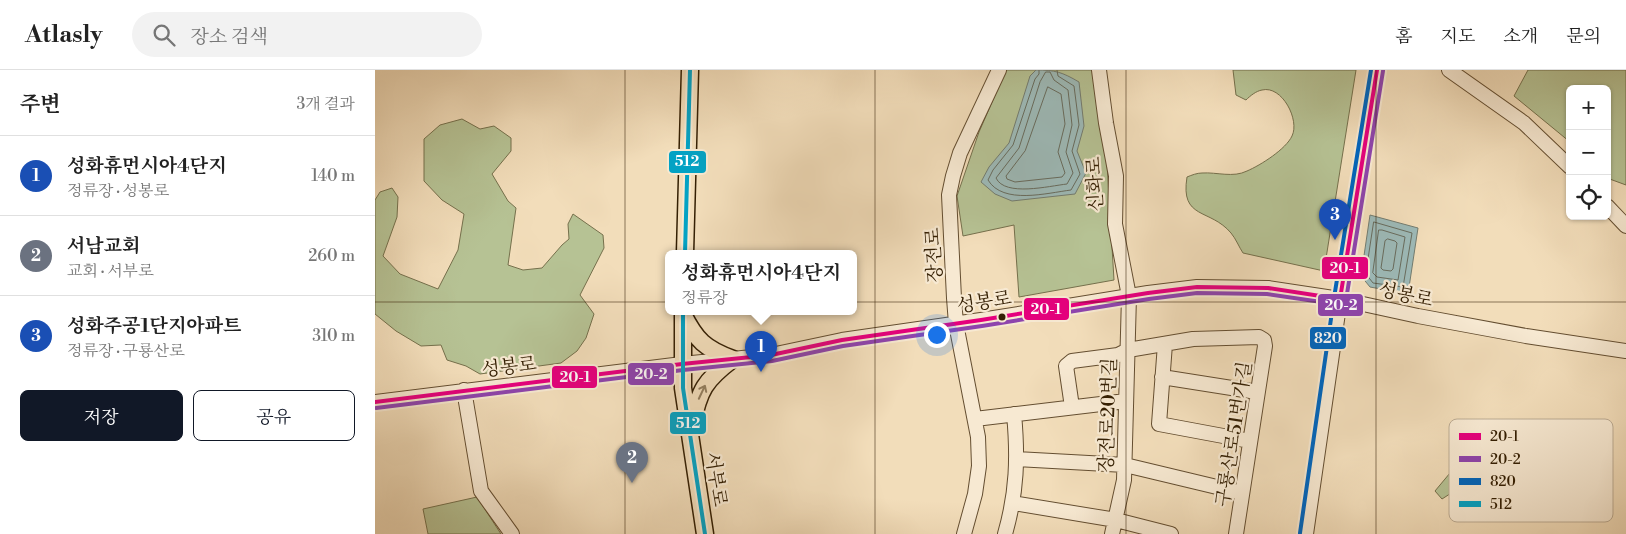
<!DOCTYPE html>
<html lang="ko">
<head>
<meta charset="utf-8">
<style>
  body { margin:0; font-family:"Libre Bodoni","Noto Serif KR",serif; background:#f2f2f2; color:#222 }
  .controls { position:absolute; right:15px; top:15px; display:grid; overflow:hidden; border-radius:8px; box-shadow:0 1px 4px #0004 }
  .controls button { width:45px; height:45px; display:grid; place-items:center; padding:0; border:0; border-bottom:1px solid #e0e0e0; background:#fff; color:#222; font:25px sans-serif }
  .you { position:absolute; left:561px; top:264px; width:18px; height:18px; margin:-12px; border:4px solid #fff; border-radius:50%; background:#1a73e8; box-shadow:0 0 0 8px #1a73e833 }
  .badge { display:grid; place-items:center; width:32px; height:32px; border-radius:50%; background:#111827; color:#fff; font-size:16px; font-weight:700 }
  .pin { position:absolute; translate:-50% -41px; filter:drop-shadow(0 1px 2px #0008) }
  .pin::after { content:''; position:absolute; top:26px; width:18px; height:15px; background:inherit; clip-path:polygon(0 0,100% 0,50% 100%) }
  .popup { position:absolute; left:290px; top:180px; width:192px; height:65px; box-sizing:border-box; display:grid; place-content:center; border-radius:8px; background:#fff; filter:drop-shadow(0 1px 4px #0005); font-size:16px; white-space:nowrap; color:#767676 }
  .popup b { font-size:19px; color:#222 }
  .popup::after { content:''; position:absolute; left:50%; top:100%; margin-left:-10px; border:10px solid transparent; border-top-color:#fff }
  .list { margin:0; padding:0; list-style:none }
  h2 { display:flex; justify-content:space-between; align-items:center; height:65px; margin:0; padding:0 20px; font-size:21px }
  h2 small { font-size:16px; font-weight:400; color:#767676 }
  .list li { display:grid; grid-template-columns:32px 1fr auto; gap:15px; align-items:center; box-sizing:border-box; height:80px; padding:0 20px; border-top:1px solid #e0e0e0 }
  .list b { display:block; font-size:19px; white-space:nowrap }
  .list p { margin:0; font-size:16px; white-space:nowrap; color:#767676 }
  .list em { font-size:16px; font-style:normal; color:#767676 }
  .actions { display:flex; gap:10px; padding:15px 20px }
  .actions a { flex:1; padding:11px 0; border:1px solid #111827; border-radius:8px; text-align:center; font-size:18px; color:#111827 }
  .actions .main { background:#111827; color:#fff }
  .icon { flex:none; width:28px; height:28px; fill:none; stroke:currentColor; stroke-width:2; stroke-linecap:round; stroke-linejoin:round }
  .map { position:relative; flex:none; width:1251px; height:464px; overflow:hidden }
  header { display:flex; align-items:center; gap:30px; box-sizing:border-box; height:70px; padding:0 25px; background:#fff; border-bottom:1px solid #e0e0e0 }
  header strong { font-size:24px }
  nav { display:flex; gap:28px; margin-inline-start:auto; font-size:18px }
  .search { width:350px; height:45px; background:#f2f2f2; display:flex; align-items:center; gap:12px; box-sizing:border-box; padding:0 18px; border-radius:28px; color:#767676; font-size:19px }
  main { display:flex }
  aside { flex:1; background:#fff }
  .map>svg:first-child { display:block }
</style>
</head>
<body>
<header>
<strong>Atlasly</strong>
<div class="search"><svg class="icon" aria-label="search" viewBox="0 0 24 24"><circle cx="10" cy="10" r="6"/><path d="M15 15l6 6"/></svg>장소 검색</div>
<nav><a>홈</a><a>지도</a><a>소개</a><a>문의</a></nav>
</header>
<main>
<aside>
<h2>주변<small>3개 결과</small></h2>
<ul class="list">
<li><span class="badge" style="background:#1a4fb4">1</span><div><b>성화휴먼시아4단지</b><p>정류장 · 성봉로</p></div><em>140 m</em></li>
<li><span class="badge" style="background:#6b7280">2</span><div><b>서남교회</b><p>교회 · 서부로</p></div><em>260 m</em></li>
<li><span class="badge" style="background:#1a4fb4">3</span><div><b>성화주공1단지아파트</b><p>정류장 · 구룡산로</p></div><em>310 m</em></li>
</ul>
<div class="actions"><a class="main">저장</a><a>공유</a></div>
</aside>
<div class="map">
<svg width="1251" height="464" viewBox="0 0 1251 464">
  <rect width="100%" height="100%" fill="#f2ddba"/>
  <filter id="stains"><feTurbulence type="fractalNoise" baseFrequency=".004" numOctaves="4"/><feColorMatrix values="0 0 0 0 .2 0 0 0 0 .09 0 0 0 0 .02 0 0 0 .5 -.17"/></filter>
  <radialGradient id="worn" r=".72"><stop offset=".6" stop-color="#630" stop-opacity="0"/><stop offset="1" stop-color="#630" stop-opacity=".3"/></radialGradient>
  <!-- green -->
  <path fill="#b6c294" stroke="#75704c" d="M631 0H720L732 94 739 210 644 227 639 155 588 166 582 126 604 62Z
    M858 0H981L949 201 868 183C864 177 861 169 856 163 835 138 805 150 812 107 817 105 822 103 827 103 842 102 858 108 872 101 886 95 911 79 917 66 925 50 907 15 887 20 881 21 875 26 871 30L861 25Z
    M1153 0H1251V115L1232 108V19H1195V72L1139 26Z
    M87 49 105 59 119 56 136 68V81L117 104 133 131 141 138 133 195 148 200 167 198 187 175 194 169 193 154 198 144 228 165 229 178 205 225 219 244 211 268 202 281 186 293 105 304 91 296 72 290 66 275 46 276 21 261 0 244V130L5 122 17 118 23 127 22 147 8 186 25 204 63 219 83 180 89 144 67 130 49 111V69L65 55Z
    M1158 367 1168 372 1159 393 1149 389Z
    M1075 403 1084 418 1067 429 1060 421Z
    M102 427 126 464H53L48 439Z"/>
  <!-- water -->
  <path fill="#9dbab8" stroke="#737c70" d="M661 0C680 0 687 2 704 12L709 56 702 81 711 103 700 124 637 131 620 124 606 112 614 97 634 73 655 6Z
    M995 145 1043 158 1033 224 995 217 986 206Z"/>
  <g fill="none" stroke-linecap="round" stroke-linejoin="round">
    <!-- shore -->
    <path stroke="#686c5e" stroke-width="1" d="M664 0V4L660 9 638 75 618 100 613 110C628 135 672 123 696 120L705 104 697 81 704 55 699 16 683 6 682 0
      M671 2H675L679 10 693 20 697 55 691 82 698 103 692 114C674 116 630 127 621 108L644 78 665 12Z
      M673 17 686 24 690 54 683 82 690 103 687 107 640 112 632 109 631 106 650 81Z
      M999 152 1037 163 1028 217 998 213 991 204Z
      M1004 160H1007L1030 167 1023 210 1002 207 998 203Z
      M1013 169 1020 171 1022 173 1018 199 1016 201 1008 200 1006 198 1010 171Z"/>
    <!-- minor casing -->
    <g stroke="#644e31" stroke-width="16">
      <path id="minor" d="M724 0 731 53 741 106 740 154 754 226 749 410 737 464
        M1074 0 1149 53 1195 97
        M1232 136 1251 156
        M790 274 784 354 875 371
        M787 307 882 322
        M89 320 106 421 137 464
        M0 332 307 294 396 285 467 270 606 250 773 223 822 217 893 218 965 229 1043 246 1151 266 1251 281
        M697 337 691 296 697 291 743 285 753 280 818 269 884 267 889 270 890 276 861 464
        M600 349 751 331
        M641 389 750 395 867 423
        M638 433 741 450 796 464
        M589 464 600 424 604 396 603 367 581 254 579 228 574 125 578 106 585 83 624 0
        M630 464C642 422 643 387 639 344
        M931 464 965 229 1002 0"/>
    </g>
    <!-- major casing -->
    <g stroke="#341f03" stroke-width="19">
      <path id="major" d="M310 183 315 0
        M308 241V318L330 464
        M308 244C321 270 330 279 358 289
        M317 355C324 320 330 310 358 289"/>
    </g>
    <!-- minor -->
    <use href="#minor" stroke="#f7e9d2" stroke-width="14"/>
    <!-- major -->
    <use href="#major" stroke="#f2ddba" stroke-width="16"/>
    <!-- bus-1 casing -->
    <g stroke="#f7e9d2" stroke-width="8">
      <path id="bus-1" d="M0 332 307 294 396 285 467 270 606 250 773 223 822 217 893 218 965 229 1002 0"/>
    </g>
    <!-- bus-2 casing -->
    <g stroke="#f7e9d2" stroke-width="8">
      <path id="bus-2" d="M1 338 308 300 397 291 468 276 607 256 774 229 822 223 892 224 967 235 971 230 1008 1"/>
    </g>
    <!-- bus-3 casing -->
    <g stroke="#f7e9d2" stroke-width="8">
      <path id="bus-3" d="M925 463 959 228 996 0"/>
    </g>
    <!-- bus-4 casing -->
    <g stroke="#f7e9d2" stroke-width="8">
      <path id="bus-4" d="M310 183 315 0
        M308 241V318L330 464"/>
    </g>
    <!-- bus-1 -->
    <use href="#bus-1" stroke="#e5007d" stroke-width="4"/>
    <!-- bus-2 -->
    <use href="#bus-2" stroke="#8e44ad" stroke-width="4"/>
    <!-- bus-3 -->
    <use href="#bus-3" stroke="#0065bd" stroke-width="4"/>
    <!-- bus-4 -->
    <use href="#bus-4" stroke="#03a2c4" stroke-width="4"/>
  </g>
  <!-- one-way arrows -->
  <defs><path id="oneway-shaft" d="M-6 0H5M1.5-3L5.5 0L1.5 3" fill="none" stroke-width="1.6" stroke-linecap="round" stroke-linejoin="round" transform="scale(1.25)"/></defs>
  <use stroke="#937e5e" href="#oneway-shaft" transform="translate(327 322) rotate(-65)"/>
  <!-- grid -->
  <path fill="none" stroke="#341f03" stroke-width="1" stroke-opacity="0.55" d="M250 0V464M500 0V464M751 0V464M1001 0V464M0 232H1251"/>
  <!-- markers -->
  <circle fill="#341f03" stroke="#f7e9d2" stroke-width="2" cx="627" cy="247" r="4.5"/>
  <g text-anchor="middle" stroke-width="4.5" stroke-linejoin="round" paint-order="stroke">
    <!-- street labels -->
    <g font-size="19" fill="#341f03" stroke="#f7e9d2">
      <text transform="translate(719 114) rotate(-93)" y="7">신화로</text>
      <text transform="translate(558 185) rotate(-93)" y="7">장전로</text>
      <text transform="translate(1031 224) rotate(12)" y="7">성봉로</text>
      <text transform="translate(609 231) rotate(-9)" y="7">성봉로</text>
      <text transform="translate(134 296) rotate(-7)" y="7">성봉로</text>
      <text transform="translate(732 345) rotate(-88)" y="7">장전로20번길</text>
      <text transform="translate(858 364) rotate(-81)" y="7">구룡산로51번가길</text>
      <text transform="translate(342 409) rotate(81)" y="7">서부로</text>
    </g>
  </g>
  <!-- legend -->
  <rect x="1074" y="349" width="164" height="103" rx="8" fill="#f7e9d2" stroke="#bcac94" stroke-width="1"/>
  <rect x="1084" y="363" width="22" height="7" fill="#e5007d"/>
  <rect x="1084" y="386" width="22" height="6" fill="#8e44ad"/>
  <rect x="1084" y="408" width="22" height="7" fill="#0065bd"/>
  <rect x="1084" y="431" width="22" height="6" fill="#03a2c4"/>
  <g font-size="14" fill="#341f03">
    <text x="1115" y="371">20-1</text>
    <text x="1115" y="394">20-2</text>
    <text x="1115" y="416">820</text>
    <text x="1115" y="439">512</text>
  </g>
  <g stroke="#f7e9d2" stroke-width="2">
    <rect x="293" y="80" width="39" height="24" rx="5" fill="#03a2c4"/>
    <rect x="946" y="186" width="48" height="24" rx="5" fill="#e5007d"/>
    <rect x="942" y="223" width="47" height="24" rx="5" fill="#8e44ad"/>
    <rect x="648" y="227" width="47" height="24" rx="5" fill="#e5007d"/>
    <rect x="934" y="256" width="38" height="24" rx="5" fill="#0065bd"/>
    <rect x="252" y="292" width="48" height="24" rx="5" fill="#8e44ad"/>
    <rect x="176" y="295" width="47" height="24" rx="5" fill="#e5007d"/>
    <rect x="294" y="341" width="38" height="24" rx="5" fill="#03a2c4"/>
  </g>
  <g font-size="14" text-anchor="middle" font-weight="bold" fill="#fff">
    <text x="312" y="96">512</text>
    <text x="970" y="203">20-1</text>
    <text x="966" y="240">20-2</text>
    <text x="671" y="244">20-1</text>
    <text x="953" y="273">820</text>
    <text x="276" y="309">20-2</text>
    <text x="200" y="312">20-1</text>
    <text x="313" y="358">512</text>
  </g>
  <rect width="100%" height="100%" filter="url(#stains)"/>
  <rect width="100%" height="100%" fill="url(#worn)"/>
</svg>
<div class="controls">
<button>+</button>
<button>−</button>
<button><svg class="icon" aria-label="locate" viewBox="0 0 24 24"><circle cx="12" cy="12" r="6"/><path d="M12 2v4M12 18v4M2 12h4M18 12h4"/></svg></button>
</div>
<div class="you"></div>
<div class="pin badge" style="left:386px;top:302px;background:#1a4fb4">1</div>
<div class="popup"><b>성화휴먼시아4단지</b>정류장</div>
<div class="pin badge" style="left:257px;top:413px;background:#6b7280">2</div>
<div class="pin badge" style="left:960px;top:170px;background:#1a4fb4">3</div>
</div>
</main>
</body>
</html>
